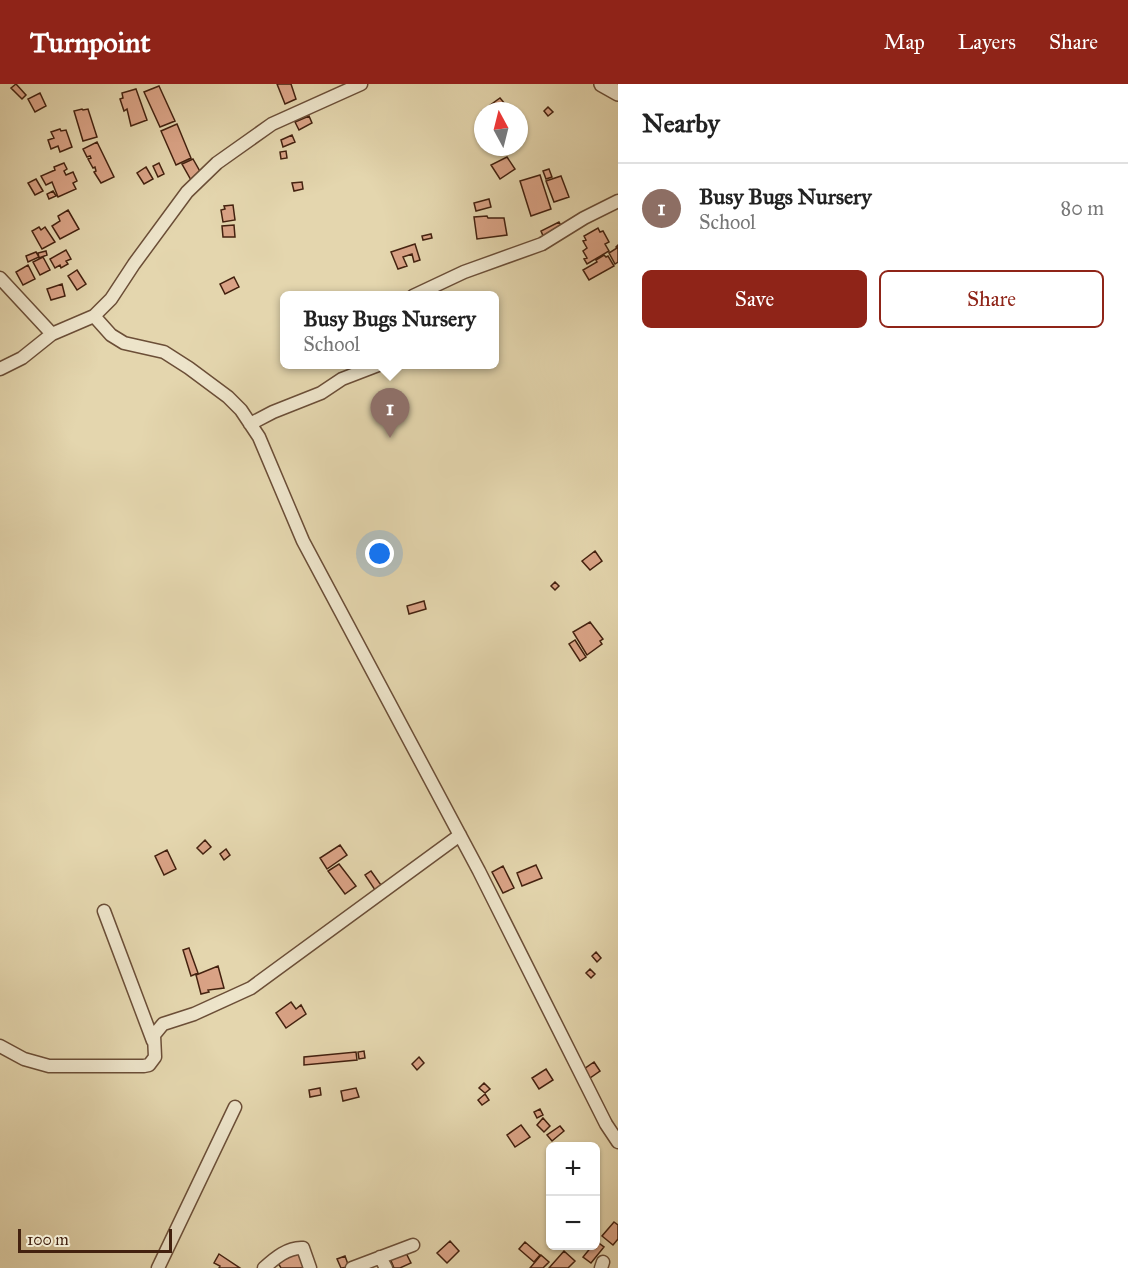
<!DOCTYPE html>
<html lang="en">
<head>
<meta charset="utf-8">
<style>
  body { margin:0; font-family:"IM FELL Great Primer",serif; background:#f2f2f2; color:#222 }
  .controls { position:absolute; right:18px; bottom:18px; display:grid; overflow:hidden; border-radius:9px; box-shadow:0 2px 4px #0004 }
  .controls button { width:54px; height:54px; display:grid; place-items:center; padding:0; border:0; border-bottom:2px solid #e0e0e0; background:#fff; color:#222; font:30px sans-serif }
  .compass { position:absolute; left:474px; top:18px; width:54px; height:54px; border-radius:50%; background:#fff; box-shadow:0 2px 4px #0004; rotate:353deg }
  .scale { position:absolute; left:18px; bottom:15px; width:154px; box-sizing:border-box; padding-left:6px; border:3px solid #43210f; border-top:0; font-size:16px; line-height:21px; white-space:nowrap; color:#43210f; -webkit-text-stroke:4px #ede4ca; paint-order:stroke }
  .you { position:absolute; left:380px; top:470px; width:21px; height:21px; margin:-15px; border:4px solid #fff; border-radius:50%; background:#1a73e8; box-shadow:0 0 0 9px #1a73e833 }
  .badge { display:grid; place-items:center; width:39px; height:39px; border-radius:50%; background:#8f2418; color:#fff; font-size:20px; font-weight:700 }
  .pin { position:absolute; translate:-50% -50px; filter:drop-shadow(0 2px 3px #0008) }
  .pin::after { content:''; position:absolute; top:32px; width:21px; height:18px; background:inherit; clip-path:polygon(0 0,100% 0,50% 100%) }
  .popup { position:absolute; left:280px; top:207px; width:219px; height:78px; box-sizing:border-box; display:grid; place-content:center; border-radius:9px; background:#fff; filter:drop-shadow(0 2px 4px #0005); font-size:20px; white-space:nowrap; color:#767676 }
  .popup b { font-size:22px; color:#222 }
  .popup::after { content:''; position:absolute; left:50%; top:100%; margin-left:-12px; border:12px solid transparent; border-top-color:#fff }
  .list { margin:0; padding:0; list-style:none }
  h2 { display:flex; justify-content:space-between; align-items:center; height:78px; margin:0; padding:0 24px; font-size:26px }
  h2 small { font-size:20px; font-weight:400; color:#767676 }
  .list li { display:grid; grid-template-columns:39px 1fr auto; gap:18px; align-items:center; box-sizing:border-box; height:90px; padding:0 24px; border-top:2px solid #e0e0e0 }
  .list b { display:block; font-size:22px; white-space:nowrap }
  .list p { margin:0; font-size:20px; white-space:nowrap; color:#767676 }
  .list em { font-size:20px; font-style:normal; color:#767676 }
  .actions { display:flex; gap:12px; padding:18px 24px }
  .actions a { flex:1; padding:14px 0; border:2px solid #8f2418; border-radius:9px; text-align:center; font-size:21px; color:#8f2418 }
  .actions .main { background:#8f2418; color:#fff }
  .map { position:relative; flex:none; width:618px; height:1184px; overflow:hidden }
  header { display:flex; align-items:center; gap:36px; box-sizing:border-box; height:84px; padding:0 30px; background:#8f2418; color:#fff }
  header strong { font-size:28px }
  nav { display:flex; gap:33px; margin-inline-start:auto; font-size:21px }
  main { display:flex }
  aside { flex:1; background:#fff }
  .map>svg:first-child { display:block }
</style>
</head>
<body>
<header>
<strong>Turnpoint</strong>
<nav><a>Map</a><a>Layers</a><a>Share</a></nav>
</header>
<main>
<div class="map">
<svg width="618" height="1184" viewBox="0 0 618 1184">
  <rect width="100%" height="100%" fill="#e4d6ae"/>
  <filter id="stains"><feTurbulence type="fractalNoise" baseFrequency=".00333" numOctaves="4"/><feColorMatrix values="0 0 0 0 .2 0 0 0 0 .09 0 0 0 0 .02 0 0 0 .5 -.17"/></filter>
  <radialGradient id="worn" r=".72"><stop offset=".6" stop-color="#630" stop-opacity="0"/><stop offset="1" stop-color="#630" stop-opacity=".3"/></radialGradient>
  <!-- building -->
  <path fill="#daa386" stroke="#43210f" stroke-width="1.5" d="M16 0 26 11 22 15 11 4Z
    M277 0H291L296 15 285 20Z
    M159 2 175 37 160 43 144 8Z
    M136 5 147 36 131 42 127 25 124 27 120 15 123 14 122 9Z
    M40 9 46 22 35 28 28 15Z
    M500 14 511 27H483V29L482 27Z
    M548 23 553 28 548 32 544 27Z
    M82 25 83 26 88 25 97 53 83 57 74 27Z
    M309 32 312 39 299 46 295 38Z
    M521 38 525 46 520 49 519 39Z
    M177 40 191 74 176 81 161 47Z
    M60 45 61 47 66 46 72 63 60 68 58 62 51 65 48 56 54 54 51 48Z
    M292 51 295 58 283 63 281 56Z
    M97 58 114 93 101 99 94 88 96 87 95 83 93 84 88 75 91 74 90 72 87 73 83 65Z
    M286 67 287 74 281 75 280 68Z
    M507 73 515 85 500 95 491 81Z
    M193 75 202 91 191 96 182 80Z
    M64 79 67 85 64 87 66 91 73 88 77 97 73 99 76 105 58 113 52 98 46 101 41 92 55 86 54 83Z
    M159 79 164 90 158 93 153 82Z
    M146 83 153 95 144 100 137 89Z
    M549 85 552 93 546 95 543 87Z
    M540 91 551 125 531 132 520 97Z
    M561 92 569 113 554 118 546 97Z
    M36 95 43 107 35 111 28 99Z
    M302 98 303 105 294 107 292 99Z
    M53 107 56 112 49 115 47 110Z
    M489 115 491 123 476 127 474 119Z
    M233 121 235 136 223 138 221 126 225 125 224 122Z
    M68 126 79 145 60 155 52 142 60 137 58 132Z
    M487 132 488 134H504L507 151 477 155 474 133Z
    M559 138 563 145 544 154 541 147Z
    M234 141 235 153H223L222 142Z
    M39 143 41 146 45 143 55 158 42 165 32 147Z
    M598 144 600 148 603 147 609 158 605 160 609 167 587 180 584 175 587 174 583 167 587 164 583 157 586 156 584 152Z
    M431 150 432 154 423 156 422 152Z
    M415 160 420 176 414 178 412 170 403 173 407 182 398 185 391 168Z
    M618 161V178L615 180 609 169 617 164 616 163Z
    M66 166 71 175 66 177 68 180 61 184 60 181 55 184 50 175Z
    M46 167 47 171 39 174 38 169Z
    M36 168 39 173 28 178 26 172Z
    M604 171 606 173 608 172 614 182 589 196 583 186 597 178 596 176Z
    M43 173 50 186 40 191 33 178Z
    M28 181 35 195 23 201 16 188Z
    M77 186 86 200 77 206 68 192Z
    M234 193 239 203 225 210 220 200Z
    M62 200 65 212 51 216 47 205Z
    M595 467 602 477 590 486 582 477Z
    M555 498 559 502 555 506 551 502Z
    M424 517 426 525 409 530 407 522Z
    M590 538 603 555 600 557 602 560 587 571 573 548Z
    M575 556 586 573 580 577 569 560Z
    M205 756 211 763 203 770 197 764Z
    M340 761 347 771 327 785 320 774Z
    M226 765 230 771 224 776 220 770Z
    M167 766 176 785 164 791 155 772Z
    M339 780 356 802 345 810 328 787Z
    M536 781 542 794 522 802 517 789Z
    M503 782 514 804 503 809 492 788Z
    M371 787 381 801 375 806 365 791Z
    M189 864 198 889 191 892 183 866Z
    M596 868 601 874 597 878 592 872Z
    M218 882 224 904 208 906 209 908 201 910 196 891Z
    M590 885 595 890 591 894 586 889Z
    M291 918 296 925 301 921 306 930 286 944 276 929Z
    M364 967 365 974 359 975 358 968Z
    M356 968 357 976 304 981V973Z
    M419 973 424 979 417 986 412 980Z
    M594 978 600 987 590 994 584 985Z
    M546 985 553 996 539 1005 532 994Z
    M484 999 490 1005 485 1009 479 1004Z
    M320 1004 321 1011 310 1013 309 1006Z
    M356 1004 359 1013 343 1017 341 1007Z
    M485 1010 489 1016 482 1021 478 1016Z
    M540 1025 543 1031 537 1034 534 1028Z
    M543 1034 550 1042 544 1048 537 1041Z
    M521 1041 530 1053 515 1063 507 1051Z
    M560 1042 564 1047 552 1057 547 1051Z
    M614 1138 618 1141V1155L613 1161 602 1152Z
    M450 1157 459 1167 447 1179 437 1169Z
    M596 1157 604 1163 591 1179 583 1173 592 1162H596Z
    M525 1158 540 1171 534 1178 519 1165Z
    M404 1165 411 1179 400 1184H394L389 1172Z
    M300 1167 305 1184H281L278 1179Z
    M564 1167 575 1177 568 1184H549Z
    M219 1170 240 1184H219L220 1182 214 1179Z
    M541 1171 549 1178 543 1184H530Z
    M345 1172 349 1183 341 1184 337 1175Z"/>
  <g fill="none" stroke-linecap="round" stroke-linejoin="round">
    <!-- minor casing -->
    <g stroke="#6b4e37" stroke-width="15">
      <path id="minor" d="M0 194 52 250
        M413 212 464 188 542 160 584 134 618 117
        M94 232 111 251 124 259 164 268 189 284 228 313 241 326 259 353 303 457 479 787 606 1040 618 1058
        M0 285 22 274 52 250 94 232 111 215 134 180 187 108 217 79 272 40 361 0
        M250 340 273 328 321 309 342 295 381 280
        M104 827 153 957
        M0 962 24 975 49 982H144L149 981 155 973 154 951 163 940 194 930 251 904 460 751
        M380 1173 386 1184
        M158 1184 235 1023
        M264 1184C275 1174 288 1163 303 1164L310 1184
        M352 1184 413 1161
        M601 1184 603 1178"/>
    </g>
    <!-- tertiary casing -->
    <g stroke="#6b4e37" stroke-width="18">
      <path id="tertiary" d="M602 0 618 9"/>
    </g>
    <!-- minor -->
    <use href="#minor" stroke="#ede4ca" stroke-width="12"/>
    <!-- tertiary -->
    <use href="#tertiary" stroke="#ede4ca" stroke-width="15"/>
  </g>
  <rect width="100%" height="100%" filter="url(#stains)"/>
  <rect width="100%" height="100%" fill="url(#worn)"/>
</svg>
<div class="controls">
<button>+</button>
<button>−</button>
</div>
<svg class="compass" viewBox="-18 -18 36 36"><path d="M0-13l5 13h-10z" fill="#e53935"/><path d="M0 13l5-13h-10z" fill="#767676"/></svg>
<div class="scale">100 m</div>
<div class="you"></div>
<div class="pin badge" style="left:390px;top:354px;background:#8d6e63">1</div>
<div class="popup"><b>Busy Bugs Nursery</b>School</div>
</div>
<aside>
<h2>Nearby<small></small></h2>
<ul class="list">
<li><span class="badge" style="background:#8d6e63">1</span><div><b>Busy Bugs Nursery</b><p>School</p></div><em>80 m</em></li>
</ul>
<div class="actions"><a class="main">Save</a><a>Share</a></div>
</aside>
</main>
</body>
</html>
